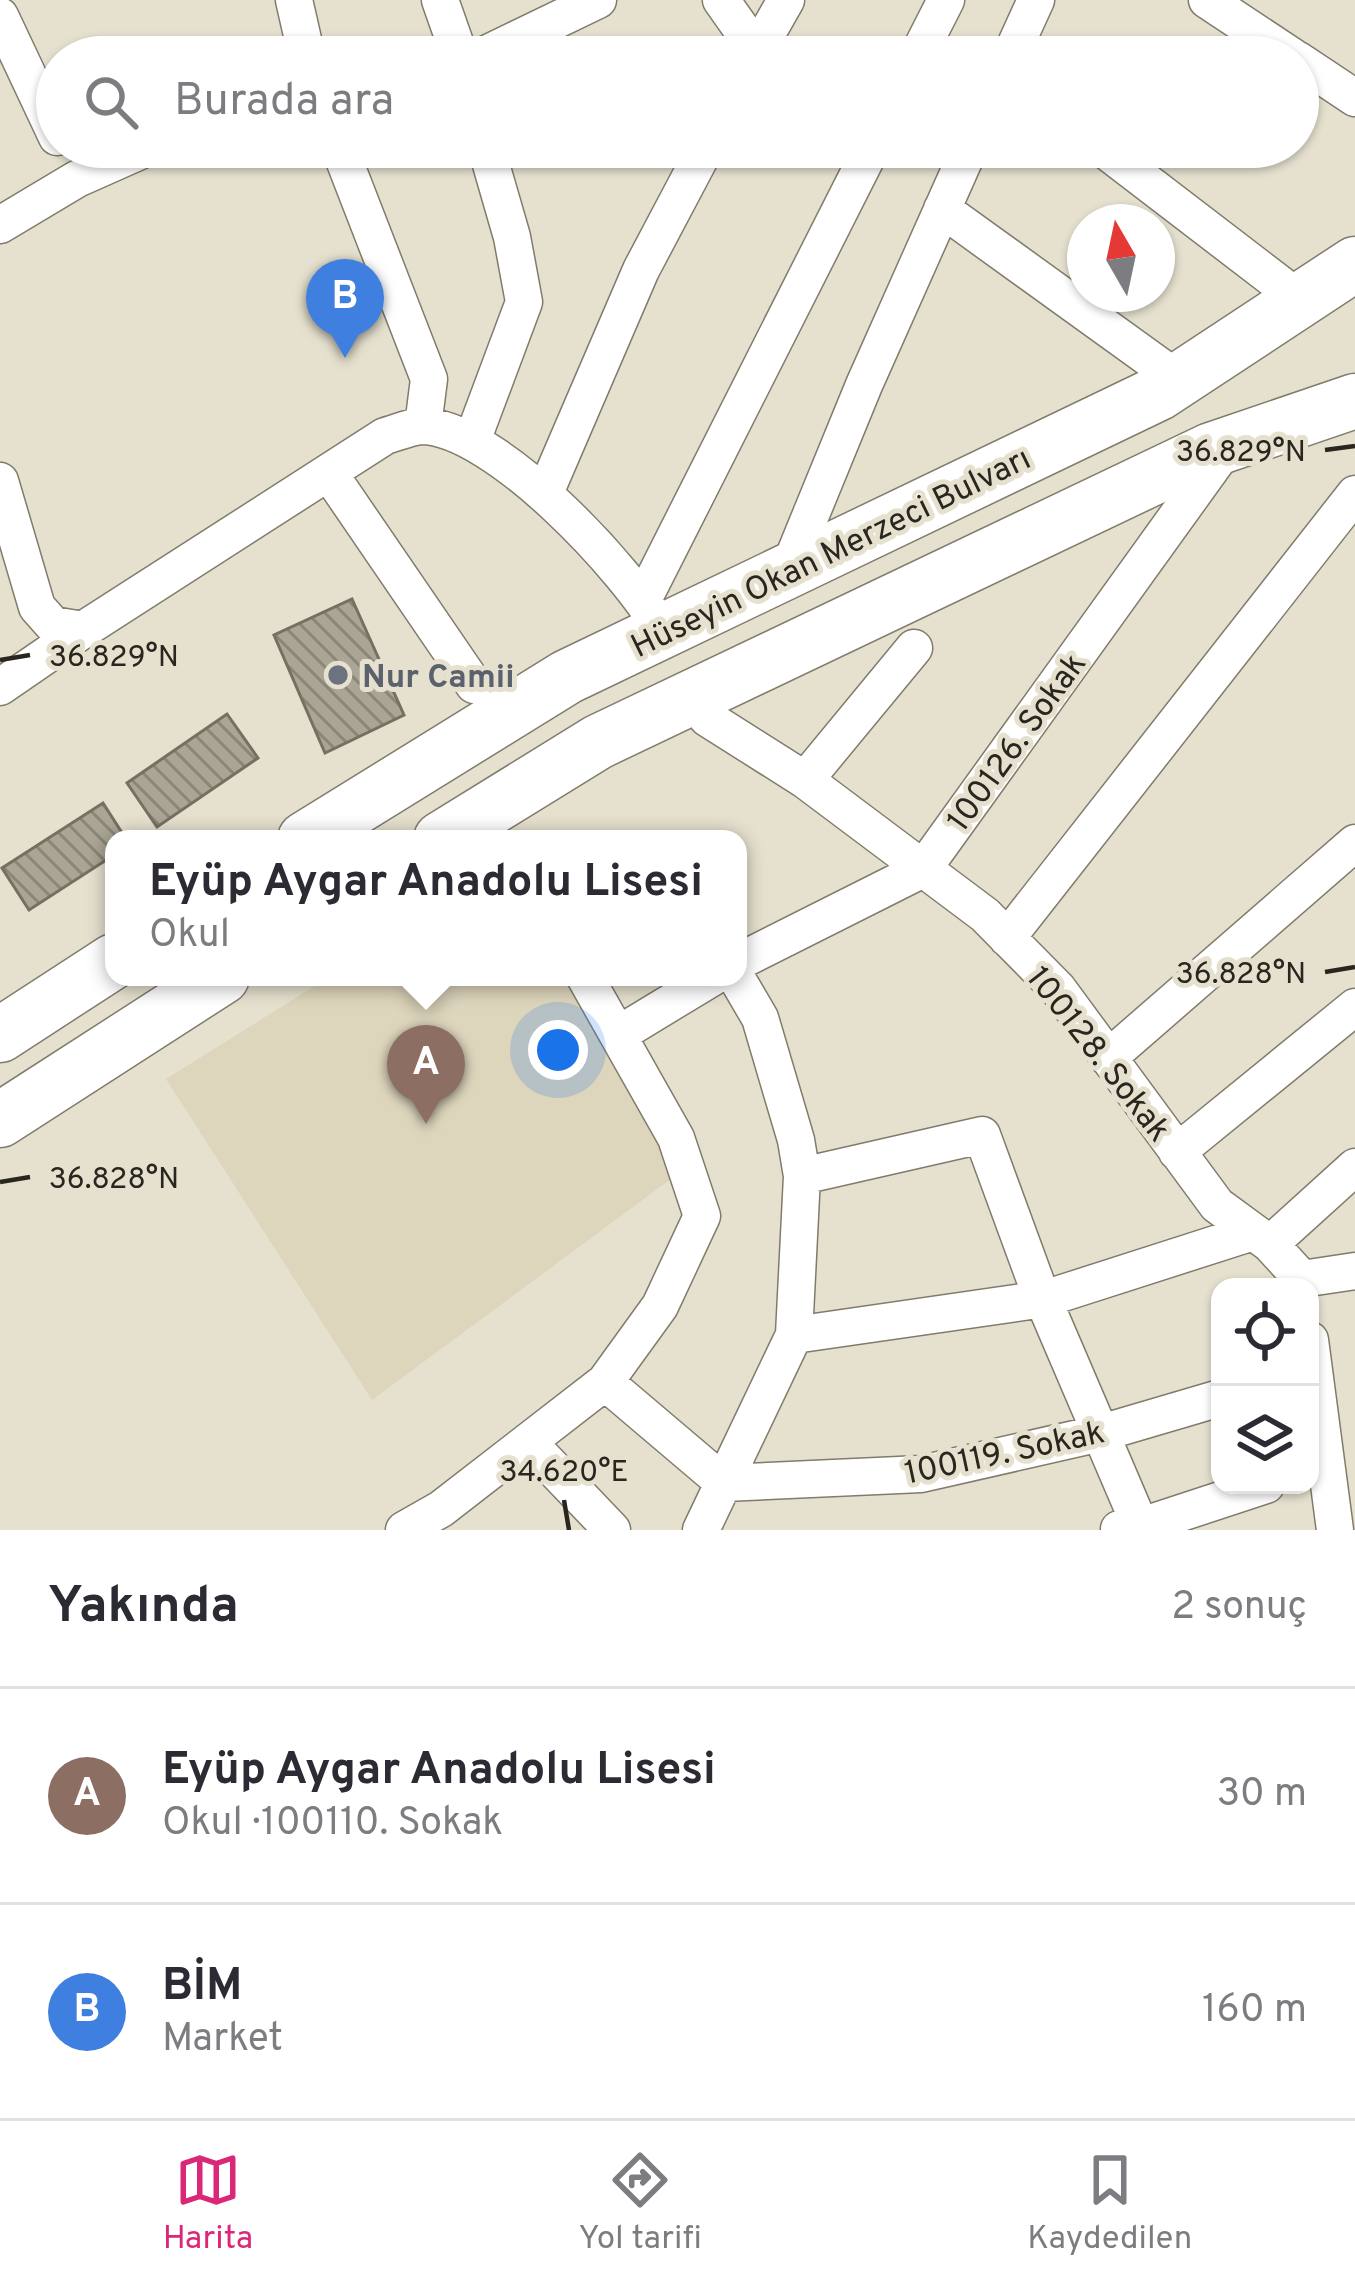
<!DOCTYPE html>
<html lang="tr">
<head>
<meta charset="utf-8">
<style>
  body { margin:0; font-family:Overpass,sans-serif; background:#f7f7f7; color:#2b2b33 }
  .controls { position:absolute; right:36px; bottom:36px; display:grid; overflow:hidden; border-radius:24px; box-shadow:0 3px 9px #0004 }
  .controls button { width:108px; height:108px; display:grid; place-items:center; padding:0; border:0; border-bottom:3px solid #e1e1e2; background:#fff; color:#2b2b33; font:60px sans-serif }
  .compass { position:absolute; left:1067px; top:204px; width:108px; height:108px; border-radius:50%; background:#fff; box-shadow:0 3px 9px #0004; rotate:351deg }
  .you { position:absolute; left:558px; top:1050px; width:42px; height:42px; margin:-30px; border:9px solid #fff; border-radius:50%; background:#1a73e8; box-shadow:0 0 0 18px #1a73e833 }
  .badge { display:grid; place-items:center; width:78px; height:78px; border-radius:50%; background:#db2777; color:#fff; font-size:39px; font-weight:700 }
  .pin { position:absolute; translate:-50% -99px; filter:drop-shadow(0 3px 6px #0008) }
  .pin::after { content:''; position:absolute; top:63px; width:42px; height:36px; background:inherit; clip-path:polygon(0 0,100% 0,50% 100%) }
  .popup { position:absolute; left:105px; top:830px; width:642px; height:156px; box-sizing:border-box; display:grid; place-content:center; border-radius:24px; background:#fff; filter:drop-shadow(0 3px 9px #0005); font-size:39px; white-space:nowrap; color:#7c7c81 }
  .popup b { font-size:45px; color:#2b2b33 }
  .popup::after { content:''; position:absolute; left:50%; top:100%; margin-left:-24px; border:24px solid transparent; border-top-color:#fff }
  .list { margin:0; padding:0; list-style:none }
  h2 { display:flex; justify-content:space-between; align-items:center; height:156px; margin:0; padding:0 48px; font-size:51px }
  h2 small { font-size:39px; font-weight:400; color:#7c7c81 }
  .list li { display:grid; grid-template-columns:78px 1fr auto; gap:36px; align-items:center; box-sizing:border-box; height:216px; padding:0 48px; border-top:3px solid #e1e1e2 }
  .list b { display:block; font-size:45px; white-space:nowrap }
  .list p { margin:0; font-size:39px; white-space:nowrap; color:#7c7c81 }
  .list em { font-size:39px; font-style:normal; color:#7c7c81 }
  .icon { flex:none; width:66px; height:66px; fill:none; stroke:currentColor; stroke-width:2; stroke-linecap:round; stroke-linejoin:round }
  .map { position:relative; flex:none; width:1355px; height:1530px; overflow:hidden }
  .search { position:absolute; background:#fff; box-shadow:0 3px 9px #0004; left:36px; right:36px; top:36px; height:132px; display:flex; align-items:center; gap:30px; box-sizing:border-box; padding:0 42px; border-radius:66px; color:#7c7c81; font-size:45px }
  .sheet { height:588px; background:#fff }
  nav { display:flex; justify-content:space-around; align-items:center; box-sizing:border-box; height:168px; border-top:3px solid #e1e1e2; background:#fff; font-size:33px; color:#7c7c81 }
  nav a { display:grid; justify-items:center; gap:6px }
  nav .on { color:#db2777 }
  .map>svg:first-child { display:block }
</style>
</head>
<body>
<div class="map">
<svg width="1355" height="1530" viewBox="0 0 1355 1530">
  <defs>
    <pattern id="building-back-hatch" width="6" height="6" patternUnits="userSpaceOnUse" patternTransform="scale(3)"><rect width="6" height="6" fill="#aaa594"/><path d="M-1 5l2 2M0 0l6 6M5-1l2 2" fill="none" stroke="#8a8678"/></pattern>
  </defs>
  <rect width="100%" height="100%" fill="#e6e1cf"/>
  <!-- built -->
  <path fill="#ddd5bc" d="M329 977H569L683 1170 372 1400 166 1079Z"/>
  <!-- building -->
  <path fill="url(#building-back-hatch)" stroke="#757061" stroke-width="3" d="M352 599 404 715 325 753 274 635Z
    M227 714 258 758 157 827 127 783Z
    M103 803 126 839H114V855L29 910 2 868Z"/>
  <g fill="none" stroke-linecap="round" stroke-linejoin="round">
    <!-- street casing -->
    <g stroke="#807b6b" stroke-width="39">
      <path id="street" d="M294 0 307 57
        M440 0 460 57
        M721 0 757 51 754 57
        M1207 0 1293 57
        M0 16 57 137
        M757 51 786 0
        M480 57 598 0
        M917 57 946 0
        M1010 57 1036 0
        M1298 60 1355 98
        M339 147 429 379 423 426
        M1101 147 1302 301
        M942 209 1179 380
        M0 225 77 179 149 147
        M472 441 524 302 512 237 486 147
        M329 473 474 685
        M0 481 37 607 53 625 83 630 385 436C396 433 410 427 421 426 495 426 629 571 662 631
        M545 493 641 270 706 147
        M787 573 864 385 970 147
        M644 598 872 147
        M0 687 83 630
        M707 718 805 780 985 915 1058 989 1217 1205 1270 1244 1302 1279
        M805 780 914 648
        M1007 938 1355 494
        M738 962 923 869 1226 448
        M619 1034 713 977
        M1108 1058 1355 843
        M1177 1152 1355 1007
        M802 1176 982 1135 1037 1285 1142 1530
        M1270 1244 1355 1167
        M1302 1279 1355 1271
        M794 1335 1044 1299 1253 1232
        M1310 1340 1335 1530
        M605 1382 724 1483 921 1474 1101 1433 1220 1398
        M528 1442 612 1530
        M1119 1529 1141 1526 1266 1485
        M404 1530 441 1509 605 1382 660 1306 702 1216 676 1138 585 977
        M701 1530 794 1335 802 1176 796 1140 760 1018 736 977"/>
    </g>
    <!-- primary casing -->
    <g stroke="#807b6b" stroke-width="57">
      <path id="primary" d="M305 839 567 677 1159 393 1355 264
        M441 839 598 742 1211 450 1355 401
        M0 1035 114 961
        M0 1120 222 977"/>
    </g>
    <!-- street -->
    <use href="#street" stroke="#fff" stroke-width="36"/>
    <!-- primary -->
    <use href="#primary" stroke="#fff" stroke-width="54"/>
  </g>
  <!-- ticks -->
  <path fill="none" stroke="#28261f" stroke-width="4.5" d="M1325 450 1355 446M0 660 30 655M1325 972 1355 967M0 1182 30 1177M564 1500 569 1530"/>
  <!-- markers -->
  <circle fill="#6b7280" stroke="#e6e1cf" stroke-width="4.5" cx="338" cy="675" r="12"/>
  <g text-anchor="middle" stroke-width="10" stroke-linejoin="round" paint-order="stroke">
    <!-- street labels -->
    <g font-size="33" fill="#28261f" stroke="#e6e1cf">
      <text transform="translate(830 551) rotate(-26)" y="12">Hüseyin Okan Merzeci Bulvarı</text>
      <text transform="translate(1015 741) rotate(-54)" y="12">100126. Sokak</text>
      <text transform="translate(1100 1053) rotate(52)" y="12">100128. Sokak</text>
      <text transform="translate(1004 1451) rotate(-12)" y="12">100119. Sokak</text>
    </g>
    <!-- worship labels -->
    <g font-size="33" font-weight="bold" fill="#5b616d" stroke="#e6e1cf" text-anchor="start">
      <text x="362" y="687">Nur Camii</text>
    </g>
  </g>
  <g font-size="30" text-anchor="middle" fill="#28261f" stroke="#e6e1cf" stroke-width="10" stroke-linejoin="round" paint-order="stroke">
    <text x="1241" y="461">36.829°N</text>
    <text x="114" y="666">36.829°N</text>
    <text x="1241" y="983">36.828°N</text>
    <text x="114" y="1188">36.828°N</text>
    <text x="564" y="1481">34.620°E</text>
  </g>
</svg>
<div class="controls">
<button><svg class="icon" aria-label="locate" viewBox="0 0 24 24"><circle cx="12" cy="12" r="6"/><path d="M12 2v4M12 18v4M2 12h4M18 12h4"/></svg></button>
<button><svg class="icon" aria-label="layers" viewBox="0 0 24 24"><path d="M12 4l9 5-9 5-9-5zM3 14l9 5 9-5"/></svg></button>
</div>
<svg class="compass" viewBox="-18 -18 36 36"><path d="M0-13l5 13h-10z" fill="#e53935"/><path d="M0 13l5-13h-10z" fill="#7c7c81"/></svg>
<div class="you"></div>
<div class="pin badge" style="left:426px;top:1124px;background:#8d6e63">A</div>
<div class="popup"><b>Eyüp Aygar Anadolu Lisesi</b>Okul</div>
<div class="pin badge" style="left:345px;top:358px;background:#3f7fe0">B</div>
<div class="search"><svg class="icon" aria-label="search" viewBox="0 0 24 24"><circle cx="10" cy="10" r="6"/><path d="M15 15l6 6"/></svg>Burada ara</div>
</div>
<section class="sheet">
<h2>Yakında<small>2 sonuç</small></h2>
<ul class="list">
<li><span class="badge" style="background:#8d6e63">A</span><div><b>Eyüp Aygar Anadolu Lisesi</b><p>Okul · 100110. Sokak</p></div><em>30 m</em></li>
<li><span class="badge" style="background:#3f7fe0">B</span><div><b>BİM</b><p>Market</p></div><em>160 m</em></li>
</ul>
</section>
<nav>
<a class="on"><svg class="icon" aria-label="map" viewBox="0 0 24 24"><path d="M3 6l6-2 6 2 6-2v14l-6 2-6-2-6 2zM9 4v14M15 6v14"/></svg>Harita</a>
<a><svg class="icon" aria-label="directions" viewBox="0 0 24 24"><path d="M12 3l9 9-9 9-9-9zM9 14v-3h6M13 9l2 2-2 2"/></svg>Yol tarifi</a>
<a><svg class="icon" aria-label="saved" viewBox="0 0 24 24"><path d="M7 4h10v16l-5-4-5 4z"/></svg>Kaydedilen</a>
</nav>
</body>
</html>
